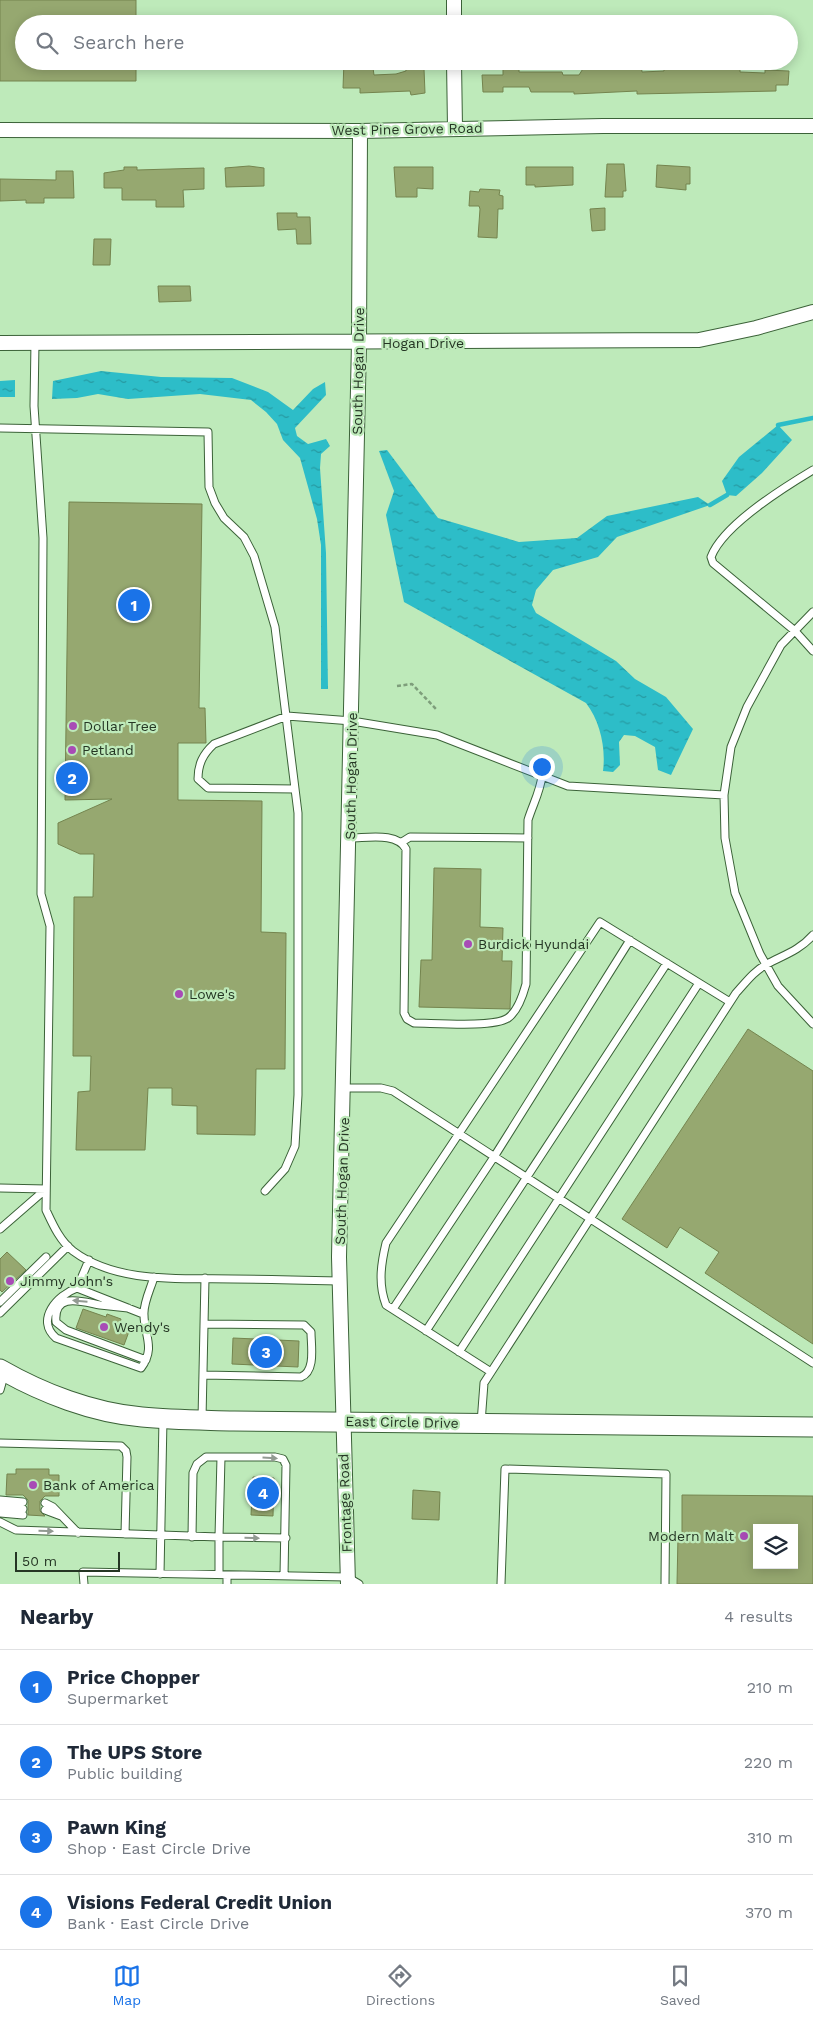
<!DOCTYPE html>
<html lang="en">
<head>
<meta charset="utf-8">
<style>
  body { margin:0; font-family:"Work Sans",sans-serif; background:#f6f6f7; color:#1f2937 }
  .controls { position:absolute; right:15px; bottom:15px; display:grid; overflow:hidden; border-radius:0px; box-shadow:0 2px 12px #0003 }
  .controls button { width:45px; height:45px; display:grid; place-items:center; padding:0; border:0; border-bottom:1px solid #e0e1e3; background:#fff; color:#1f2937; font:25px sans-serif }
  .scale { position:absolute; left:15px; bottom:12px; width:105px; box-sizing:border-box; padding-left:5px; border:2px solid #253624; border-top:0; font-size:14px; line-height:18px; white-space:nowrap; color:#253624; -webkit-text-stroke:4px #beeaba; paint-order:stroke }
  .you { position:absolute; left:541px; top:766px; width:18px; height:18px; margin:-12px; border:4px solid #fff; border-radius:50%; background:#1a73e8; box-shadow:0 0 0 8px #1a73e833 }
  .badge { display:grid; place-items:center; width:32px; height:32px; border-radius:50%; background:#1a73e8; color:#fff; font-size:16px; font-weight:700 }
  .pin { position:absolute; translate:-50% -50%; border:2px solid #fff; box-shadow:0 1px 5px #0006 }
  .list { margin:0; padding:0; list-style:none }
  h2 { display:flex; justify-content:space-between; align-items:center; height:65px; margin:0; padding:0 20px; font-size:21px }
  h2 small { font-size:16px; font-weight:400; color:#747a83 }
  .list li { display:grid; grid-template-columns:32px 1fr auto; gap:15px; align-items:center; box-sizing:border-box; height:75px; padding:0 20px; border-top:1px solid #e0e1e3 }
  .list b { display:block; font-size:19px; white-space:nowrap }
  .list p { margin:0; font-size:16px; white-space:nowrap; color:#747a83 }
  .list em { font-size:16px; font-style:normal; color:#747a83 }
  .icon { flex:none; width:28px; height:28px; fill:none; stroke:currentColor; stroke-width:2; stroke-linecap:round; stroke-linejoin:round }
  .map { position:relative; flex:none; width:813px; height:1584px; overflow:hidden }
  .search { position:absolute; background:#fff; box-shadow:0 2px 12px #0003; left:15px; right:15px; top:15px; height:55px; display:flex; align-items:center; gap:12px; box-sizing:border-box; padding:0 18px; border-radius:28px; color:#747a83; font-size:19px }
  .sheet { height:365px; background:#fff }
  nav { display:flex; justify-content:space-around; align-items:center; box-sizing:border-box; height:70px; border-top:1px solid #e0e1e3; background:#fff; font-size:14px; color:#747a83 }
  nav a { display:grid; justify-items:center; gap:2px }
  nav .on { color:#1a73e8 }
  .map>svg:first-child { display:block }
</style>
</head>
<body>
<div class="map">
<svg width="813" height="1584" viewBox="0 0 813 1584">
  <defs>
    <pattern id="water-ripples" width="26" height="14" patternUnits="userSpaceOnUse" patternTransform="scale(1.25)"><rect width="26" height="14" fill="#2dbdc8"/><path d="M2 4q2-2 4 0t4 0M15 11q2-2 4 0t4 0" fill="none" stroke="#269aa2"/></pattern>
  </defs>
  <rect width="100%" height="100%" fill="#beeaba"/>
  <!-- water -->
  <path fill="url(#water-ripples)" d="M101 371 161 377 232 378 268 392 293 410 313 389 325 382 326 395 295 428 297 436 308 444 326 439 330 446 321 454 320 468 326 553 328 689H321V545L317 519 300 458 283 440 277 424 266 412 251 400 200 394 128 399 98 394 77 398 52 399 53 381Z
    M15 380V397H0V381Z
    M778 425 792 440 762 473 736 496 727 495 722 481 739 457Z
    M387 450 438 518 519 542 577 538 607 516 698 497 710 505 617 537 598 557 553 570 536 590 532 605 536 613 616 661 635 679 666 697 693 729 671 775 658 770 655 747 635 736 624 735 619 742 620 765 613 772 603 771C606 748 600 721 586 703L404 602 386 515 394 491 379 451Z"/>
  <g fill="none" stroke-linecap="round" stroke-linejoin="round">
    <!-- stream -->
    <path stroke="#2dbdc8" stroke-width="4.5" d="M778 425 813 418
      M710 505 727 495"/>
  </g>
  <!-- building -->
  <path fill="#96a870" stroke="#74844e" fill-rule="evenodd" d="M0 0H136V24H24V61H136V81H0Z
    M344 61H367V68H373L374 75 396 74 406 71V67L421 66V69H424L425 93 411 95 410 91 360 93V88H343Z
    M689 61H700L701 69H740V72L765 73V70L789 71 788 85H776V91L637 94V91L574 94V92H531L529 87H503V92H483L482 75H503V66H519V72H562L563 75H579L586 64 590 68H628V65L641 64 642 72 664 71V63H689Z
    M607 164H624L626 191H623V197H605Z
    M657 165 690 167V184H686V190L656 187Z
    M249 166 264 168V186L226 187 225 168Z
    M124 167H137V170L204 168V189L183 190 184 207H156V200H122V188H104V173L124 170Z
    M394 167H433V189L417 188V197H396Z
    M526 167H573V185L535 187V185H526Z
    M56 171H73L74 198H44V203H26V200L0 201V179L56 180Z
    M480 189 500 190 499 195 503 196V209H498L497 238 478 237 480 209 479 206H469L470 191 479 192Z
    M605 208V230L592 231 590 209Z
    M277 213H297V217H310L311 244H297L296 229 278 230Z
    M94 239H111L110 265H93Z
    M158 286H190L191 301 159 302Z
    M69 502 202 504 199 708H205L206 743H178V800L262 801 261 932 286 933 285 1069H256L255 1135 197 1134V1106L172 1105V1088H148L145 1150H76L78 1092 90 1091 91 1056H73L74 897H93L94 854H80L58 844V823L112 799 65 800Z
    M434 868 481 869 480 927 503 928 502 961H512L510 1009 419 1007 421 960H432Z
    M748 1029 813 1071V1344L705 1273 719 1252 680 1227 667 1248 622 1219Z
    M7 1252 26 1270 2 1292 0 1290V1259Z
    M83 1309 106 1317 107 1314 121 1319 120 1323 131 1326 124 1345 76 1328Z
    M233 1338 299 1341 298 1367 232 1364Z
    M16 1469H49V1475H59V1496H45L40 1501V1511L45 1516 28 1515V1500L23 1495H6L7 1474H16Z
    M253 1477 274 1478 273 1516 251 1515Z
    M413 1490 440 1492 439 1520 412 1519Z
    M682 1495 813 1496V1584H677L678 1536H682ZM757 1528H794V1565H757Z"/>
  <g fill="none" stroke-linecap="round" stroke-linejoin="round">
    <!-- lane casing -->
    <g stroke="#3b6238" stroke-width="9">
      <path id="lane" d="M35 342 34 406 43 538 41 894 50 926 46 1210C53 1225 60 1241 73 1251 117 1284 181 1278 233 1279 268 1279 304 1280 340 1281
        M0 428 208 432 209 487 215 503 224 518 244 537 254 556 275 627 298 813V1095L295 1146 285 1169 265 1191
        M813 470C783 488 723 525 711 557L713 563 795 631 813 651
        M813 612 781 645 747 707 731 747 724 795 725 838 735 893 760 954 778 986 813 1024
        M295 789 208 788 198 779C198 764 203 754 214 744L287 716 352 721 437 735 568 786 724 795
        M350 838C368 838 397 832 406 849L404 1013 407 1019 414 1023C433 1023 494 1028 508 1018 518 1011 523 995 526 984L528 820C533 804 540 792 542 776
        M402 842 410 837 528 838
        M344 1088H381L393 1091 813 1363
        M0 1188 46 1189
        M0 1229 46 1189
        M89 1260 77 1288C57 1295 35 1320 56 1338L141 1368C156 1348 144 1335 144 1315 143 1303 151 1288 154 1277
        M77 1288 143 1314
        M0 1302 46 1257
        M128 1308C119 1307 109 1306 100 1305 83 1302 53 1291 56 1322L66 1330 146 1360
        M393 1309 494 1157 630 940
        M0 1313 68 1246
        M426 1331 667 963
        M459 1352 699 983
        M491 1372 386 1305C378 1284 381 1264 386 1243L600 922 730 1002
        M203 1375 301 1377C316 1371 311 1346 311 1332L304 1325 204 1324
        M0 1390 5 1372
        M202 1419 205 1278
        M481 1423 484 1383 736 993C746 982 754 971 767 964 784 955 800 950 813 935
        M0 1443 121 1446 126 1451 127 1457 125 1534
        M221 1457 219 1537 286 1538
        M0 1500 23 1502
        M45 1503 53 1507 78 1533
        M0 1507 23 1509
        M45 1510 61 1516
        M0 1513 23 1515
        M0 1522 16 1530 219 1537V1574
        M192 1537 193 1473 197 1464 206 1457H275L283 1459 286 1465 284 1576
        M160 1574 163 1419
        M227 1575V1584
        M84 1584 83 1572 347 1577 359 1584
        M501 1584 505 1469 666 1474 665 1584"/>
    </g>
    <!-- street casing -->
    <g stroke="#3b6238" stroke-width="16">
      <path id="street" d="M454 0V24
        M454 61 455 128
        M0 130 360 131 603 126H813
        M0 343 699 340 756 328 813 312
        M348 1584 339 1257 359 343 360 131"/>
    </g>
    <!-- secondary casing -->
    <g stroke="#3b6238" stroke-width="21">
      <path id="secondary" d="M0 1369C42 1393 93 1413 142 1417 172 1420 203 1420 234 1421L813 1427"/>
    </g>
    <!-- path -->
    <path stroke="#7e9e7b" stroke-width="2.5" stroke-dasharray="4 2.5" stroke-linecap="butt" d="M397 686 412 684 437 710"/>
    <!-- lane -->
    <use href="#lane" stroke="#fff" stroke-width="7"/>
    <!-- street -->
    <use href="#street" stroke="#fff" stroke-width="14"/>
    <!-- secondary -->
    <use href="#secondary" stroke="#fff" stroke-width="19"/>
  </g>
  <!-- one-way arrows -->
  <defs><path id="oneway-solid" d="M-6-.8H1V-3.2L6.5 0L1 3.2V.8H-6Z" transform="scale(1.25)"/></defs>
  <g fill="#929a92">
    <use href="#oneway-solid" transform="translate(80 1301) rotate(-175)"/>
    <use href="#oneway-solid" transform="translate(270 1458) rotate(3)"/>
    <use href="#oneway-solid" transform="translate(46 1531) rotate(2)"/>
    <use href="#oneway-solid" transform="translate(252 1538) rotate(1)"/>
  </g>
  <!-- markers -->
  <g fill="#a84bb6" stroke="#beeaba" stroke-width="2">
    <circle cx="73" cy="726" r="5"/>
    <circle cx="72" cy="750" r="5"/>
    <circle cx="468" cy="944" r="5"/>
    <circle cx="179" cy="994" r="5"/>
    <circle cx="10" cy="1281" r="5"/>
    <circle cx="104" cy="1327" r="5"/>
    <circle cx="33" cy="1485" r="5"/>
    <circle cx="744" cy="1536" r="5"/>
  </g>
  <g text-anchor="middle" stroke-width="4.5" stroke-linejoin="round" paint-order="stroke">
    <!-- street labels -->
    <g font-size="14" fill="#253624" stroke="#beeaba">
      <text transform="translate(407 129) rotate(-1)" y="5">West Pine Grove Road</text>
      <text x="423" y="348">Hogan Drive</text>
      <text transform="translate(358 371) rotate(-89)" y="5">South Hogan Drive</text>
      <text transform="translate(351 776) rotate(-89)" y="5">South Hogan Drive</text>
      <text transform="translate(342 1181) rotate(-88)" y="5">South Hogan Drive</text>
      <text transform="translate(402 1422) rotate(1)" y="5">East Circle Drive</text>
      <text transform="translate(345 1503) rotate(-92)" y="5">Frontage Road</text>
    </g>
    <!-- poi labels -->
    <g font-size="14" fill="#253624" stroke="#beeaba" text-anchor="start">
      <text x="83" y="731">Dollar Tree</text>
      <text x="82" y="755">Petland</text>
      <text x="478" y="949">Burdick Hyundai</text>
      <text x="189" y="999">Lowe's</text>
      <text x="20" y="1286">Jimmy John's</text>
      <text x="114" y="1332">Wendy's</text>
      <text x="43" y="1490">Bank of America</text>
      <text x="734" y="1541" text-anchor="end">Modern Malt</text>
    </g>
  </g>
</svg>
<div class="controls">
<button><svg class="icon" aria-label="layers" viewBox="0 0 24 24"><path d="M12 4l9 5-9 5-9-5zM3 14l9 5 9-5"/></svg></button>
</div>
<div class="scale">50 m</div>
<div class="you"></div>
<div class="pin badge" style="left:134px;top:605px">1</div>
<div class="pin badge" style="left:72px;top:778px">2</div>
<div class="pin badge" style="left:266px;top:1352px">3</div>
<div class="pin badge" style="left:263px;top:1493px">4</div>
<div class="search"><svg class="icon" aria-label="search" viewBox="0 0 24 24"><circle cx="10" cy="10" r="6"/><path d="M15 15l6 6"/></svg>Search here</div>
</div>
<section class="sheet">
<h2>Nearby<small>4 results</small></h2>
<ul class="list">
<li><span class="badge">1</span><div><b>Price Chopper</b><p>Supermarket</p></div><em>210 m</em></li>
<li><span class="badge">2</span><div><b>The UPS Store</b><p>Public building</p></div><em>220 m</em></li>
<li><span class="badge">3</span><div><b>Pawn King</b><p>Shop · East Circle Drive</p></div><em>310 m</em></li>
<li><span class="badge">4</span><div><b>Visions Federal Credit Union</b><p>Bank · East Circle Drive</p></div><em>370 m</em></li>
</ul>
</section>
<nav>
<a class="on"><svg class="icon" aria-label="map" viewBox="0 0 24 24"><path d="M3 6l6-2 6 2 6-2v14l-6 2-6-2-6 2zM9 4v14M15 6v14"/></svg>Map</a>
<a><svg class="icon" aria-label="directions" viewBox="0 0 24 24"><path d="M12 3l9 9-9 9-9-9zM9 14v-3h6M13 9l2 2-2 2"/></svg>Directions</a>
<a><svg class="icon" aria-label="saved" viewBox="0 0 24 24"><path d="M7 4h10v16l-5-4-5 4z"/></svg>Saved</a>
</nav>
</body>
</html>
